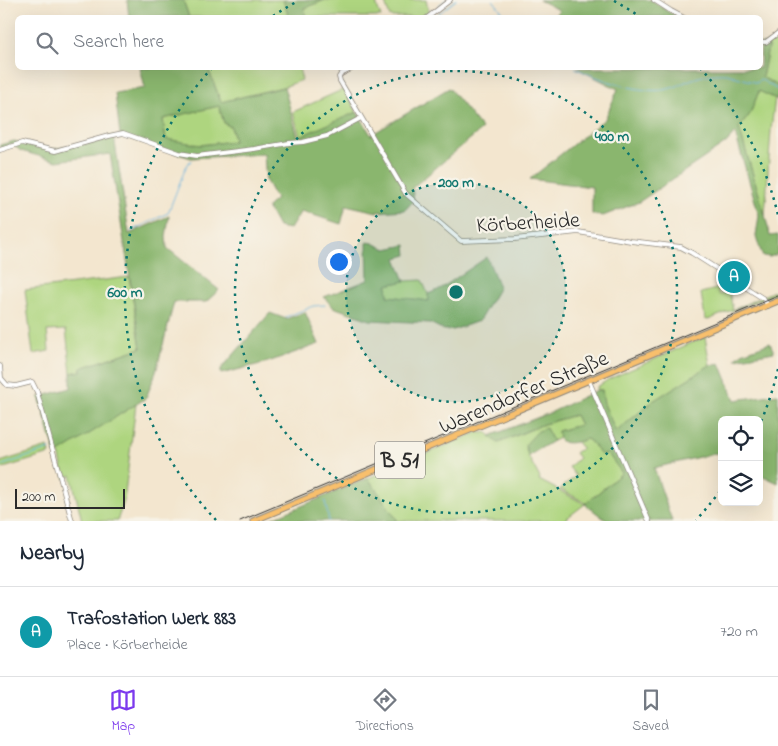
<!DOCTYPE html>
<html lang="en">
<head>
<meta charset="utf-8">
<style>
  body { margin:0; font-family:"Indie Flower",sans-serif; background:#f6f6f7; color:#1f2937 }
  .controls { position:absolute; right:15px; bottom:15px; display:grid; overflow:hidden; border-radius:8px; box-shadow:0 5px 20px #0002 }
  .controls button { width:45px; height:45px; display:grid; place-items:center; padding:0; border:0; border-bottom:1px solid #e0e1e3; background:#fff; color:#1f2937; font:25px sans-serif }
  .scale { position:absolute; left:15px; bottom:12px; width:110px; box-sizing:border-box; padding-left:5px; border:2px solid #2b2b2b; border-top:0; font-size:14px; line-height:18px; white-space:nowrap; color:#2b2b2b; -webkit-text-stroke:4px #f7f3e8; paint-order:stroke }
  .you { position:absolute; left:338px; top:261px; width:18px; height:18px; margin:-12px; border:4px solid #fff; border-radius:50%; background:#1a73e8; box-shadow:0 0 0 8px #1a73e833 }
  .badge { display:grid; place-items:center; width:32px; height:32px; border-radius:50%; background:#7c3aed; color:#fff; font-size:16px; font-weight:700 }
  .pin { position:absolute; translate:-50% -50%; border:2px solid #fff; box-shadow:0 1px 5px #0006 }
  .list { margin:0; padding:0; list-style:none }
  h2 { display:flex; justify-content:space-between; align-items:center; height:65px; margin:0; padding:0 20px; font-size:21px }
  h2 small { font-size:16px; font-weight:400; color:#747a83 }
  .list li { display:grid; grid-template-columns:32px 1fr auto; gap:15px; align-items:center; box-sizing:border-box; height:90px; padding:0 20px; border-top:1px solid #e0e1e3 }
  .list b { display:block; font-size:19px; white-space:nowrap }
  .list p { margin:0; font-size:16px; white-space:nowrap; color:#747a83 }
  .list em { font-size:16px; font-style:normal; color:#747a83 }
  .icon { flex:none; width:28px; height:28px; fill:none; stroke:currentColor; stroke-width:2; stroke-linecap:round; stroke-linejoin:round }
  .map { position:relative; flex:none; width:778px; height:521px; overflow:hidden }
  .search { position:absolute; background:#fff; box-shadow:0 5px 20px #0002; left:15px; right:15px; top:15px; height:55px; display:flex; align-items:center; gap:12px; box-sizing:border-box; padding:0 18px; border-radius:8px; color:#747a83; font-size:19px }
  .sheet { height:155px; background:#fff }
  nav { display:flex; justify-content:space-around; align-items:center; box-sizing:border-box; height:70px; border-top:1px solid #e0e1e3; background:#fff; font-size:14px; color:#747a83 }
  nav a { display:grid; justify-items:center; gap:2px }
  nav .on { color:#7c3aed }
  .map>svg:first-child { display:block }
</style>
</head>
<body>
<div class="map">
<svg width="778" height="521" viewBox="0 0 778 521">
  <rect width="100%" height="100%" fill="#f7f3e8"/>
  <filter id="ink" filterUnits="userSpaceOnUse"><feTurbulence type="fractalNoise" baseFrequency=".02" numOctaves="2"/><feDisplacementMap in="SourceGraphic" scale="10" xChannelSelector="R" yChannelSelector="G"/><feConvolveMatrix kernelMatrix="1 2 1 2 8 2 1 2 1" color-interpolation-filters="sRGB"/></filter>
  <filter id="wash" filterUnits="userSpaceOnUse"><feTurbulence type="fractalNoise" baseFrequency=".0096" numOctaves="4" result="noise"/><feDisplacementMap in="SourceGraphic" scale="20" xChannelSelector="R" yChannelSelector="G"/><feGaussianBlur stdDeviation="1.12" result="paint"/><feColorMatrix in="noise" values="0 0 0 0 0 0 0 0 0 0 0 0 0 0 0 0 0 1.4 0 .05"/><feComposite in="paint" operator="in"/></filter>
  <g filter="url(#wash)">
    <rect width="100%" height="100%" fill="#f3e6cf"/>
    <!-- green -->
    <path fill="#aed57f" stroke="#6c8055" d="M183 0H283L289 17H189Z
      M325 0H375L381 17H306L304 8Z
      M384 0H426L429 14 425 17H390Z
      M778 36V86L762 77 769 43Z
      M208 68H299L302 80 286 86 221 102Z
      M344 89 357 112 300 137 293 112Z
      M759 91 775 98 771 130 765 215 739 128 750 114Z
      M219 106 224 123 231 127 234 141 200 145 166 140 163 119Z
      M129 277 141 348 81 368V371L71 373 66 330 47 331 49 351 33 354 25 290Z
      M422 280 428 294 429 301 388 296 387 285 405 281Z
      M720 288 718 291 720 295 729 291 733 310 778 289V292L734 310H732L708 320 705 319 701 293Z
      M705 337 710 365 653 401 616 432 604 404 602 390H597V387L609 379Z
      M136 404 124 501 117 521H82L71 475 65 479 59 453Z
      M575 415 580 425 558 431 559 438 553 441 546 429 525 445 528 456 540 478 539 480 585 504 563 521H398L368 478 478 432 482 433 486 432 499 443 544 424Z
      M587 439 591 442 601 454 608 453 622 473 586 503 560 489 576 476 569 467 579 458 575 453 582 448 577 442Z
      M48 447 50 454 0 469V462Z"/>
    <!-- forest -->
    <path fill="#8ab66e" stroke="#5a704c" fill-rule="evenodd" d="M127 0H183L189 17H129Z
      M283 0H325L304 8 306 18 289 17Z
      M539 0H652L670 13 680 17H556L559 10Z
      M769 43 762 77 778 86V100L759 91 750 114 739 128 765 215 770 236 778 235V254L770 257 763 256 760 249 756 236 759 215 735 133 726 143 639 202 603 216 592 214V187L530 179 605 119 618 89 576 68H760L761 44Z
      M140 68H208L221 102 284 87 298 137 357 112 371 135 449 88 482 129 412 188 414 200 405 210 377 212 346 205 341 224 301 211 290 229 278 227 267 207 276 199 266 181 264 154 191 158 120 135 115 93 145 88ZM219 106 224 123 231 127 234 141 200 145 166 139 163 119Z
      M114 136 129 234 169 216 166 237 167 248 219 290 206 302H174L156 372 146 398 56 455 39 397 71 388V373L81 371V368L141 348 110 154 57 161 21 151 12 144 0 148V145L14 141 52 149 105 140 108 137Z
      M367 242 373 243 386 249 406 245 407 255 396 258 405 281 387 285 388 296 429 301 428 294 440 289 487 257 499 287 479 321 453 330H444L430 323 370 320 333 307 324 297 368 280Z
      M305 312 319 344 268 362 221 374V369L270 313 286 319Z
      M770 343 774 352 735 359 742 353Z
      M720 363 735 400 778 394V483L759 474V420H722V455L716 453 654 468 672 521H607L585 504 622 473 608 454 601 455 591 442 587 439C580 441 566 446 560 440 558 438 558 434 558 431L580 425 575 415 544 424 498 443 490 436 552 412 597 390H602L604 404 616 432 653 401 710 365Z
      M546 428 553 441 528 456 525 445 538 431Z
      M368 478 398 521H266Z"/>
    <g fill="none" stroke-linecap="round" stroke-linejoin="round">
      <!-- stream -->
      <path stroke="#65b2de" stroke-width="1" d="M493 0 507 18
        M439 5 446 0
        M433 18 456 0
        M575 68C597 79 647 97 671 88 676 87 681 84 685 82 699 76 712 73 727 74L757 83 760 79 778 90
        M131 231 168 213 187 164 191 161
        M286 317 313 306 325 305
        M0 466 50 449
        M325 501 329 521"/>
    </g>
  </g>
  <g filter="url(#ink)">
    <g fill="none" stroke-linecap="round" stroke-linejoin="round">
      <!-- minor casing -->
      <g stroke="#8f887d" stroke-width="5.5">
        <path id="minor" d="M654 0 671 11 684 18
          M427 18 450 0
          M760 42H766L778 33
          M353 68 341 74 339 77 340 81 406 194 461 241 515 239 578 232 631 241 681 247 692 253 764 299 768 306
          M0 150 22 143 55 151 109 136 123 133 179 153 197 156 254 149 289 143 303 142 327 136 361 118
          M0 366 1 378 7 385 16 386 32 382 37 392 72 521
          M589 381 649 521"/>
      </g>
      <!-- major casing -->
      <g stroke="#8f887d" stroke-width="7">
        <path id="major" d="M253 521 778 301"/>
      </g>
      <!-- minor -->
      <use href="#minor" stroke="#fff" stroke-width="4"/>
      <!-- major -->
      <use href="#major" stroke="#f8bf6c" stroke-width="5"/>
      <!-- rail -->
      <path stroke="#2b2b2b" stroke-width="1" d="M240 521 778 296"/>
    </g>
  </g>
  <!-- distance rings -->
  <circle cx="456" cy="292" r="110" fill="#0f766e" fill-opacity=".12"/>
  <g fill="none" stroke="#0f766e" stroke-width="2.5" stroke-dasharray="2.5 5">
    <circle cx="456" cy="292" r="110"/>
    <circle cx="456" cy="292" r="221"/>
    <path d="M778 369A331 331 0 0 1 760 424M720 491A331 331 0 0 1 696 520M216 520A331 331 0 0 1 212 68M273 16A331 331 0 0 1 298 1M614 1A331 331 0 0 1 639 16M700 68A331 331 0 0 1 778 215"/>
  </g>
  <g text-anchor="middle" stroke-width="4.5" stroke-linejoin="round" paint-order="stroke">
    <!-- shield labels -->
    <rect fill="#f7f3e8" stroke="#686764" stroke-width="1" x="375" y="441.5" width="50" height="37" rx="4"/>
    <g font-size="21" font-weight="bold" fill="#2b2b2b">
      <text x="400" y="467">B 51</text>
    </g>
    <!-- street labels -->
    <g font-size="22" fill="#2b2b2b" stroke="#f7f3e8">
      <text transform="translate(528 221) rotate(-3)" y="8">Körberheide</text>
      <text transform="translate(523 391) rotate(-23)" y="8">Warendorfer Straße</text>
    </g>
  </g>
  <circle cx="456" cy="292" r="8" fill="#0f766e" stroke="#f7f3e8" stroke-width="2.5"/>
  <g font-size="15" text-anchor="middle" font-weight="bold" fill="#0f766e" stroke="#f7f3e8" stroke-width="4.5" stroke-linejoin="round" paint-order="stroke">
    <text x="612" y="141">400 m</text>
    <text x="456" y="187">200 m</text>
    <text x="125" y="297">600 m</text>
  </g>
</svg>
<div class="controls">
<button><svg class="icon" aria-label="locate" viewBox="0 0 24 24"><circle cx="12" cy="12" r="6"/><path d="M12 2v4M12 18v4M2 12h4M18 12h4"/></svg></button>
<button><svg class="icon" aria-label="layers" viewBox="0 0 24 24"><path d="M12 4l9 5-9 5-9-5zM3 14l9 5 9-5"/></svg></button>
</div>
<div class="scale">200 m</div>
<div class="you"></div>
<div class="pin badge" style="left:734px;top:277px;background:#0f9aa8">A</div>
<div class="search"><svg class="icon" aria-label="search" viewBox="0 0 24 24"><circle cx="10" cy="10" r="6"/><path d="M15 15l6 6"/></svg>Search here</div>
</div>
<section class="sheet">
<h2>Nearby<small></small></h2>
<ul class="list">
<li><span class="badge" style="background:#0f9aa8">A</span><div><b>Trafostation Werk 883</b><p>Place · Körberheide</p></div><em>720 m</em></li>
</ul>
</section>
<nav>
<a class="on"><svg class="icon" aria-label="map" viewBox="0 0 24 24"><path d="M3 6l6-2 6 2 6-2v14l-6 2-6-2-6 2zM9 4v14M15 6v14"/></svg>Map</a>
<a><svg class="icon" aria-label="directions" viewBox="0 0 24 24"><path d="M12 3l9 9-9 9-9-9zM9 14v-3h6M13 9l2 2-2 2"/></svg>Directions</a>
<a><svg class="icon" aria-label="saved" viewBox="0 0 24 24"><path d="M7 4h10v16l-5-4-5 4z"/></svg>Saved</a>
</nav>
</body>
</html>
